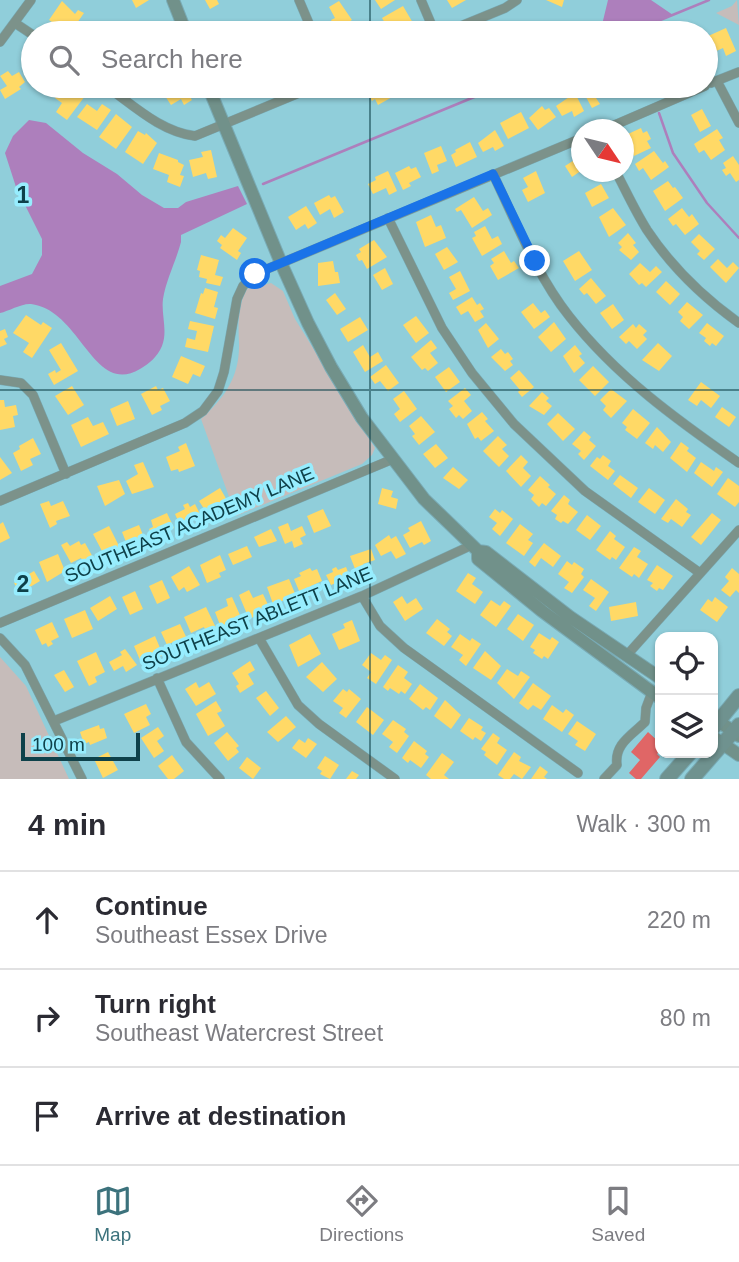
<!DOCTYPE html>
<html lang="en">
<head>
<meta charset="utf-8">
<style>
  body { margin:0; font-family:Helvetica,sans-serif; background:#f2f2f3; color:#2b2b33 }
  .controls { position:absolute; right:21px; bottom:21px; display:grid; overflow:hidden; border-radius:14px; box-shadow:0 2px 5px #0004 }
  .controls button { width:63px; height:63px; display:grid; place-items:center; padding:0; border:0; border-bottom:2px solid #e1e1e2; background:#fff; color:#2b2b33; font:35px sans-serif }
  .compass { position:absolute; left:571px; top:119px; width:63px; height:63px; border-radius:50%; background:#fff; box-shadow:0 2px 5px #0004; rotate:125deg }
  .scale { position:absolute; left:21px; bottom:18px; width:119px; box-sizing:border-box; padding-left:7px; border:4px solid #0e414a; border-top:0; font-size:19px; line-height:24px; white-space:nowrap; color:#0e414a; -webkit-text-stroke:5px #97edfe; paint-order:stroke }
  .stop { position:absolute; width:21px; height:21px; margin:-16px; border:5px solid #1a73e8; border-radius:50%; background:#fff }
  .stop.end { background:#1a73e8; border-color:#fff; box-shadow:0 2px 7px #0008 }
  .list { margin:0; padding:0; list-style:none }
  h2 { display:flex; justify-content:space-between; align-items:center; height:91px; margin:0; padding:0 28px; font-size:30px }
  h2 small { font-size:23px; font-weight:400; color:#7c7c81 }
  .list li { display:grid; grid-template-columns:46px 1fr auto; gap:21px; align-items:center; box-sizing:border-box; height:98px; padding:0 28px; border-top:2px solid #e1e1e2 }
  .list b { display:block; font-size:26px; white-space:nowrap }
  .list p { margin:0; font-size:23px; white-space:nowrap; color:#7c7c81 }
  .list em { font-size:23px; font-style:normal; color:#7c7c81 }
  .icon { flex:none; width:38px; height:38px; fill:none; stroke:currentColor; stroke-width:2; stroke-linecap:round; stroke-linejoin:round }
  .map { position:relative; flex:none; width:739px; height:779px; overflow:hidden }
  .search { position:absolute; background:#fff; box-shadow:0 2px 5px #0004; left:21px; right:21px; top:21px; height:77px; display:flex; align-items:center; gap:18px; box-sizing:border-box; padding:0 24px; border-radius:38px; color:#7c7c81; font-size:26px }
  .sheet { height:385px; background:#fff }
  nav { display:flex; justify-content:space-around; align-items:center; box-sizing:border-box; height:98px; border-top:2px solid #e1e1e2; background:#fff; font-size:19px; color:#7c7c81 }
  nav a { display:grid; justify-items:center; gap:4px }
  nav .on { color:#3c727c }
  .map>svg:first-child { display:block }
</style>
</head>
<body>
<div class="map">
<svg width="739" height="779" viewBox="0 0 739 779">
  <rect width="100%" height="100%" fill="#90ceda"/>
  <!-- green -->
  <path fill="#c6bcba" d="M737 0 739 25 716 13 732 6Z
    M271 283 283 291 295 319 375 448 372 455 362 464 236 516 201 419C225 398 240 376 239 343 238 323 238 307 246 289Z
    M0 657 26 686 69 779H0Z"/>
  <!-- water -->
  <path fill="#ad7fbc" d="M608 0H651L673 15 628 33H600Z
    M29 120 46 123 83 153 117 174 142 195 164 208H178L186 202 238 186 247 204 181 235V242C176 261 166 280 163 299 161 315 168 330 162 346 157 357 150 363 140 369 93 397 81 310 31 304 22 303 9 311 0 313V286L32 274 42 255V239L16 187 5 153 13 136Z"/>
  <!-- homes -->
  <path fill="#ffd966" d="M132 0H149L136 8Z
    M205 0H217L219 4 210 9Z
    M375 0H395L381 9Z
    M447 0H466L452 8Z
    M546 0H564L562 7Z
    M62 1 75 14 78 10 84 13 70 33 63 29 64 26 60 23 58 26 49 20Z
    M339 1 352 20 336 29 331 20 335 18 329 7Z
    M403 6 413 23 397 31 395 27 389 30 382 18Z
    M91 23 101 30 106 24 114 30 112 33H84Z
    M288 24 292 33H272V31Z
    M355 26 358 31 364 28 367 33H345L344 31Z
    M726 28 736 51 726 56 723 48 712 53 706 37Z
    M8 71 12 76 19 72 25 82 19 87 21 89 5 99 0 90 7 86 0 76Z
    M64 86H73L85 96 67 120 56 112 62 103 55 98Z
    M174 86H183L192 100 184 105 181 99 171 105 163 93Z
    M379 86H388L394 96 378 105 375 99 372 101 367 92Z
    M398 86H421L422 88 405 98Z
    M585 86H603L607 92 596 98 600 104 592 108 581 88Z
    M611 86H631L624 90 626 93 618 98Z
    M575 93 584 111 574 117 572 111 562 116 556 106Z
    M87 104 97 111 102 104 111 110 97 130 77 117Z
    M542 106 545 110 549 108 556 117 538 130 529 118Z
    M702 109 711 126 700 132 691 115Z
    M521 112 529 128 508 139 500 123Z
    M116 114 132 127 116 149 99 137Z
    M641 128 643 133 647 131 651 139 647 141 651 148 634 156 628 143 632 141 628 134Z
    M717 129 723 138 719 140 725 150 711 160 704 150 699 153 694 144Z
    M495 130 504 146 495 151 493 147 483 152 478 143Z
    M138 131 145 135 146 133 157 143 143 164 125 152Z
    M470 142 477 157 456 167 451 155 456 152 455 150Z
    M441 146 447 161 437 165 439 171 432 174 424 153Z
    M211 150 217 177 208 179 206 173 193 177 189 160 203 157 201 152Z
    M654 151 663 163 665 161 669 167 651 180 643 168 639 171 635 164Z
    M159 153 178 160V162L184 165 180 175 184 176 180 187 167 182 169 175 153 169Z
    M582 155V170L572 177 565 166Z
    M733 156 739 165V180L736 182 730 173 726 176 722 170 726 168 723 163Z
    M409 166 411 169 416 167 421 177 409 183 411 186 403 190 395 173Z
    M388 171 397 191 389 195 386 188 373 194 368 184 376 180 375 177Z
    M536 171 545 193 528 202 522 190 528 187 523 178Z
    M668 181 673 188 675 187 683 198 665 211 653 191Z
    M601 184 609 198 592 207 585 193Z
    M329 195 331 198 335 196 344 212 334 218 330 209 320 215 314 203Z
    M474 197 483 211 488 208 492 215 472 228 461 210 457 212 455 209Z
    M306 206 317 223 308 229 305 224 296 230 288 217Z
    M613 208 626 225 609 237 599 217Z
    M682 208 689 217 692 214 699 224 685 235 676 224 673 226 668 219Z
    M431 215 436 227 441 225 446 238 425 247 416 222Z
    M485 226 492 239 498 236 502 244 482 256 472 238 476 236 474 232Z
    M233 228 247 238 238 251 241 253 237 260 220 248 222 245 217 241 221 235 225 238Z
    M628 233 636 243 633 245 639 252 631 260 619 250 622 247 618 243Z
    M699 234 715 249 704 260 697 254 700 251 691 242Z
    M374 240 387 257 367 269 362 260 359 261 356 255 361 252 359 249Z
    M447 247 458 262 444 270 435 254Z
    M504 251 511 263 514 261 519 268 498 280 490 266 494 263 491 259Z
    M579 251 592 270 575 281 563 261Z
    M201 255 219 260 215 275 223 277 220 286 206 283 207 279 199 277 200 271 197 270Z
    M718 259 727 268 733 262 739 268 726 283 710 267Z
    M333 261 335 272H338L340 283 318 286V263Z
    M640 263 650 272 656 266 662 272 646 287 642 283 639 285 629 274Z
    M385 268 393 284 382 290 373 275Z
    M460 271 470 291 453 300 449 293 456 289 449 277Z
    M591 278 606 296 596 304 587 293 584 295 579 289Z
    M666 281 680 294 670 305 656 292Z
    M205 288 218 292 214 307 218 308 215 319 195 313 201 293 203 294Z
    M335 293 346 309 337 315 326 300Z
    M472 297 477 305 480 303 484 309 480 311 484 317 475 322 468 311 461 315 456 307Z
    M687 302 703 315 689 329 680 321 683 317 678 312Z
    M533 303 541 313 545 310 550 317 534 329 521 312Z
    M613 304 624 320 612 329 600 313Z
    M26 315 41 325 43 322 52 328 32 358 23 352 29 343 13 333Z
    M416 316 429 333 416 343 403 325Z
    M360 317 368 330 348 342 340 329Z
    M190 321 214 326 208 352 185 347 187 338 195 340 197 331 188 329Z
    M554 322 566 339 551 352 538 337Z
    M486 323 499 339 488 348 478 330Z
    M707 323 724 336 716 346 712 343 710 346 704 341 706 338 699 333Z
    M633 324 636 328 639 324 647 331 643 335 647 339 637 349 629 341 626 344 619 337Z
    M5 329 8 337 4 339 7 344 0 347V331Z
    M431 340 437 348 430 353 438 363 428 371 425 368 422 370 411 357Z
    M61 343 78 371 54 385 48 374 55 370 56 373 61 370 49 350Z
    M658 343 672 356 659 371 642 360Z
    M363 345 370 357 378 352 383 361 365 372 353 352Z
    M575 345 582 354 579 356 585 363 574 373 563 356Z
    M501 349 505 354 508 352 513 359 510 361 513 365 505 371 491 357Z
    M181 356 205 366 200 377 193 374 188 384 172 377Z
    M386 365 399 383 388 391 380 381 375 384 370 377Z
    M593 366 609 382 595 396 579 380Z
    M449 367 460 382 446 392 435 377Z
    M519 370 534 387 522 397 518 392 520 390 510 378Z
    M701 382 720 396 711 408 701 400 697 406 688 400Z
    M72 386 84 405 68 415 55 396Z
    M156 386 158 390 163 388 170 401 160 406 162 410 152 415 141 394Z
    M465 388 471 395 464 401 472 411 463 419 459 415 456 418 449 409 453 406 448 401Z
    M611 389 627 401 611 418 603 410 606 406 600 400Z
    M404 391 417 409 400 422 394 414 400 409 393 399Z
    M542 392 549 398 546 401 552 406 544 415 529 406Z
    M0 400H4L5 407 16 405 18 415 13 416 15 427 0 430Z
    M128 401 135 419 117 426 110 409Z
    M722 407 736 417 729 427 715 417Z
    M633 409 650 423 637 439 625 430 627 427 622 423Z
    M482 412 488 419 485 421 494 431 481 441 478 437 475 439 467 424Z
    M558 413 575 429 563 441 547 424Z
    M421 416 435 432 419 445 412 436 415 434 409 426Z
    M88 417 93 426 103 422 109 434 81 447 71 425Z
    M657 427 671 442 663 452 655 445 653 449 645 443Z
    M584 431 591 437 589 440 596 446 584 460 578 454 581 451 572 444Z
    M498 436 507 445 502 449 509 456 499 467 483 451Z
    M33 438 41 454 30 459 33 465 21 471 13 453 20 449 19 446Z
    M681 442 689 448 687 451 696 458 687 472 670 458Z
    M186 443 195 466 179 472 178 469 171 471 166 457 180 451 178 447Z
    M436 444 448 458 435 468 423 454Z
    M521 455 528 462 523 468 531 476 521 487 506 471Z
    M603 455 611 461 608 466 615 471 608 480 590 466 597 457 600 459Z
    M0 457 12 473 0 480Z
    M143 462 154 487 132 494 126 481 138 474 134 465Z
    M701 462 714 471 716 467 723 472 712 487 694 473Z
    M453 467 468 480 459 489 443 478Z
    M620 475 638 488 631 498 613 484Z
    M540 476 550 485 548 487 556 494 546 506 542 503 539 507 531 499 534 495 528 490Z
    M728 478 739 486V502L735 507 717 494Z
    M119 480 125 494 105 506 97 486Z
    M220 488 228 502 208 515 199 501Z
    M382 488 393 491 391 497 398 499 396 509 378 504Z
    M649 488 665 500 655 514 638 502Z
    M564 495 570 500 568 504 578 512 568 524 563 521 561 523 555 519 557 515 551 511Z
    M676 499 688 509 686 512 691 515 682 527 671 519 668 523 661 519Z
    M49 501 51 506 63 501 70 516 56 521 57 524 50 528 40 504Z
    M188 503 190 507 195 504 200 514 180 525 175 514 185 509 183 505Z
    M323 509 331 526 314 533 307 516Z
    M495 509 500 513 502 510 513 519 500 536 492 529 497 523 489 517Z
    M167 513 174 528 153 537 149 529 153 527 151 520Z
    M712 513 721 520 701 545 691 537Z
    M587 515 601 526 590 540 576 530Z
    M421 521 431 541 424 545 422 542 410 548 403 535 410 531 408 528Z
    M3 522 10 538 0 543V524Z
    M288 523 291 531 302 526 306 535 300 538 303 544 294 548 292 541 285 544 278 527Z
    M520 524 533 534 528 540 533 543 524 556 506 543Z
    M139 525 145 540 128 547 122 532Z
    M109 526 121 550 111 555 108 550 103 553 93 534Z
    M271 529 277 541 259 547 254 537Z
    M610 531 616 536 614 539 625 547 616 560 612 557 610 560 596 550Z
    M389 535 391 539 396 536 406 554 396 559 391 551 381 556 375 545Z
    M79 541 81 545 85 543 95 561 85 566 81 558 71 563 61 545 67 542 70 546Z
    M544 543 561 556 553 567 541 558 535 567 529 562Z
    M247 546 252 557 233 565 228 554Z
    M634 547 641 551 637 557 648 564 639 578 634 574 632 577 619 568Z
    M371 549 375 560 363 564 366 571 357 574 350 556Z
    M58 554 65 571 47 582 39 562Z
    M220 555 226 570 219 573 221 577 207 583 200 565Z
    M567 561 572 565 574 562 584 569 581 574 584 577 572 593 564 588 569 582 558 574Z
    M657 565 673 576 663 590 659 588 657 591 650 586 653 583 647 580Z
    M189 566 200 585 187 592 184 587 179 591 171 577Z
    M336 567 338 570 346 567 350 577 331 585 326 575 333 572 332 569Z
    M310 568 312 571 317 569 322 581 311 586 314 592 302 598 294 579 301 576 299 573Z
    M732 568 739 574V593L736 590 730 597 721 590 729 581 725 577Z
    M34 571 40 581 20 593 14 583Z
    M468 573 476 578 472 584 483 592 475 604 456 591Z
    M289 579 296 596 273 604 267 587Z
    M591 579 609 592 596 611 589 606 595 598 583 590Z
    M162 580 170 598 157 604 149 586Z
    M249 590 253 598 263 594 270 609 249 619 239 595Z
    M135 591 143 609 130 615 122 597Z
    M110 596 117 609 98 621 90 608Z
    M402 596 407 604 416 598 423 609 405 621 393 602Z
    M232 597 243 622 222 630 215 612 228 606 226 599Z
    M715 597 728 607 717 622 700 610 708 599 712 602Z
    M491 600 500 606 504 601 511 606 496 627 480 615Z
    M636 602 638 616 611 621 609 607Z
    M206 607 217 630 207 635 204 627 191 633 184 617Z
    M85 610 93 629 72 638 64 619Z
    M518 614 534 625 523 641 507 629Z
    M437 619 450 629 447 632 452 636 444 646 426 633Z
    M352 620 360 641 339 650 332 634 345 628 343 624Z
    M52 622 59 637 51 641 53 644 48 647 46 643 42 645 35 630Z
    M180 624 189 643 181 647 178 640 167 645 161 632Z
    M539 633 550 640 552 637 559 642 548 659 544 656 542 659 533 653 535 650 530 647Z
    M310 634 321 654 298 667 289 645Z
    M460 634 470 641 472 638 481 644 466 666 459 660 463 655 451 647Z
    M155 636 163 655 153 660 150 655 140 660 134 646Z
    M125 649 137 665 126 672 123 666 114 671 109 662 122 655 120 652Z
    M485 651 501 666 491 680 473 668Z
    M96 652 105 672 95 677 97 682 89 686 77 661Z
    M371 653 381 660 385 655 392 660 376 684 367 678 371 672 362 665Z
    M250 661 255 670 248 674 254 684 240 693 236 686 239 684 232 673Z
    M322 662 337 679 323 692 306 677Z
    M398 665 408 672 404 678 412 684 405 694 401 691 399 694 390 688 388 691 383 687Z
    M507 669 518 676 521 671 530 677 514 699 497 683Z
    M64 670 74 687 65 692 54 675Z
    M196 682 199 688 209 682 216 694 196 706 185 689Z
    M533 683 551 696 541 710 533 705 528 710 519 703Z
    M420 684 438 698 430 710 426 707 423 710 409 699Z
    M343 689 347 692 349 689 361 699 346 718 339 713 343 708 333 701Z
    M266 691 279 708 270 716 256 698Z
    M445 700 461 715 451 729 434 716Z
    M216 701 222 711 217 713 225 726 208 736 196 714Z
    M146 704 151 714 146 717 150 725 134 733 124 714Z
    M552 705 563 713 566 709 574 715 562 732 543 719Z
    M367 707 384 720 373 735 356 722Z
    M286 716 296 727 278 742 267 732Z
    M469 718 483 727 481 730 486 733 481 741 475 737 473 740 460 731Z
    M393 720 406 729 404 732 409 736 397 753 389 747 393 742 382 734Z
    M577 721 596 734 585 751 575 745 578 741 568 734Z
    M99 725 100 729 104 728 107 738 90 745 89 742 84 744 80 732Z
    M158 727 164 736 157 741 164 751 154 758 141 738Z
    M227 732 239 746 236 748 239 752 228 761 214 743Z
    M493 733 500 738 497 743 507 750 497 765 484 755 486 752 481 749Z
    M308 738 317 744 306 758 292 748 299 739 305 743Z
    M414 741 427 751 425 754 429 757 421 768 410 760 408 763 402 758Z
    M108 752 118 770 103 778 94 759Z
    M514 752 521 757 519 761 531 767 522 779 514 774 510 779H504L498 775Z
    M442 753 454 762 444 775 449 779H431L426 775Z
    M172 755 184 771 174 779H168L158 766Z
    M325 756 339 765 330 779 320 774 322 771 317 768Z
    M247 757 261 768 253 779 239 768Z
    M540 766 548 772 544 777 547 779H531Z
    M352 771 359 775 356 779H346Z"/>
  <!-- shops -->
  <path fill="#e06666" d="M648 732 660 743V751L657 754 660 757 641 779H636L629 773 640 760 631 752Z"/>
  <g fill="none" stroke-linecap="round" stroke-linejoin="round">
    <!-- stream -->
    <path stroke="#ad7fbc" stroke-width="2.5" d="M653 23 709 0
      M647 86 648 90
      M659 113 673 153 707 203 739 238
      M263 184 501 86"/>
    <!-- street casing -->
    <g stroke="#79abb5" stroke-width="10">
      <path id="street" d="M299 0 313 33
        M421 0 435 33
        M15 23 33 35
        M444 33 505 8 517 0
        M0 42 31 0
        M717 81 739 123
        M711 83 739 72
        M106 86C133 105 161 132 195 136L316 86
        M603 130 705 86
        M616 172C626 191 635 211 647 230 671 266 704 298 739 323
        M493 174C515 220 537 276 569 316 616 376 677 420 739 463
        M388 218 442 328 472 373 514 424 585 491 700 573
        M0 380 21 383 33 395 66 474
        M0 501 185 423 203 411 218 391 224 372 237 299 243 286 255 274 582 138
        M362 596 380 626 404 648 578 773
        M0 623 393 459
        M0 638 25 665 82 779
        M259 638 298 705 319 724 395 779
        M627 655 739 530
        M157 678 186 742 220 779
        M54 721 362 596 472 545
        M604 779 617 765C614 744 632 735 645 722L646 708 652 692"/>
    </g>
    <!-- secondary casing -->
    <g stroke="#79abb5" stroke-width="14">
      <path id="secondary" d="M173 0 186 33
        M208 86 281 263 308 323 331 367 362 418 424 499 478 551 486 552 570 617 660 678
        M478 551V559L542 611 660 698
        M713 717 739 736
        M713 737 739 755"/>
    </g>
    <!-- primary casing -->
    <g stroke="#79abb5" stroke-width="16">
      <path id="primary" d="M713 728 739 696
        M667 779 690 753
        M692 779 739 725"/>
    </g>
    <!-- street -->
    <use href="#street" stroke="#7c928a" stroke-width="9"/>
    <!-- secondary -->
    <use href="#secondary" stroke="#71918a" stroke-width="12"/>
    <!-- primary -->
    <use href="#primary" stroke="#6f928f" stroke-width="14"/>
  </g>
  <g fill="none" stroke-linecap="round" stroke-linejoin="round">
    <!-- route -->
    <path stroke="#1a73e8" stroke-width="9" d="M255 274 493 174 535 261"/>
  </g>
  <!-- grid -->
  <path fill="none" stroke="#0e414a" stroke-width="2" stroke-opacity="0.55" d="M370 0V33M370 86V779M0 390H739"/>
  <g text-anchor="middle" stroke-width="7" stroke-linejoin="round" paint-order="stroke">
    <!-- street labels -->
    <g font-size="19" fill="#0e414a" stroke="#97edfe">
      <text transform="translate(189 524) rotate(-23)" y="7">SOUTHEAST ACADEMY LANE</text>
      <text transform="translate(257 618) rotate(-22)" y="7">SOUTHEAST ABLETT LANE</text>
    </g>
  </g>
  <g font-size="23" text-anchor="middle" font-weight="bold" fill="#0e414a" stroke="#97edfe" stroke-width="7" stroke-linejoin="round" paint-order="stroke">
    <text x="23" y="203">1</text>
    <text x="23" y="592">2</text>
  </g>
</svg>
<div class="controls">
<button><svg class="icon" aria-label="locate" viewBox="0 0 24 24"><circle cx="12" cy="12" r="6"/><path d="M12 2v4M12 18v4M2 12h4M18 12h4"/></svg></button>
<button><svg class="icon" aria-label="layers" viewBox="0 0 24 24"><path d="M12 4l9 5-9 5-9-5zM3 14l9 5 9-5"/></svg></button>
</div>
<svg class="compass" viewBox="-18 -18 36 36"><path d="M0-13l5 13h-10z" fill="#e53935"/><path d="M0 13l5-13h-10z" fill="#7c7c81"/></svg>
<div class="scale">100 m</div>
<div class="stop" style="left:255px;top:274px"></div>
<div class="stop end" style="left:535px;top:261px"></div>
<div class="search"><svg class="icon" aria-label="search" viewBox="0 0 24 24"><circle cx="10" cy="10" r="6"/><path d="M15 15l6 6"/></svg>Search here</div>
</div>
<section class="sheet">
<h2>4 min<small>Walk · 300 m</small></h2>
<ul class="list">
<li><svg class="icon" aria-label="ahead" viewBox="0 0 24 24"><path d="M12 20V5M6 11l6-6 6 6"/></svg><div><b>Continue</b><p>Southeast Essex Drive</p></div><em>220 m</em></li>
<li><svg class="icon" aria-label="right" viewBox="0 0 24 24"><path d="M7 20v-9h11M14 6l5 5-5 5"/></svg><div><b>Turn right</b><p>Southeast Watercrest Street</p></div><em>80 m</em></li>
<li><svg class="icon" aria-label="arrive" viewBox="0 0 24 24"><path d="M6 21V4h12l-3 4 3 4H6"/></svg><div><b>Arrive at destination</b></div></li>
</ul>
</section>
<nav>
<a class="on"><svg class="icon" aria-label="map" viewBox="0 0 24 24"><path d="M3 6l6-2 6 2 6-2v14l-6 2-6-2-6 2zM9 4v14M15 6v14"/></svg>Map</a>
<a><svg class="icon" aria-label="directions" viewBox="0 0 24 24"><path d="M12 3l9 9-9 9-9-9zM9 14v-3h6M13 9l2 2-2 2"/></svg>Directions</a>
<a><svg class="icon" aria-label="saved" viewBox="0 0 24 24"><path d="M7 4h10v16l-5-4-5 4z"/></svg>Saved</a>
</nav>
</body>
</html>
